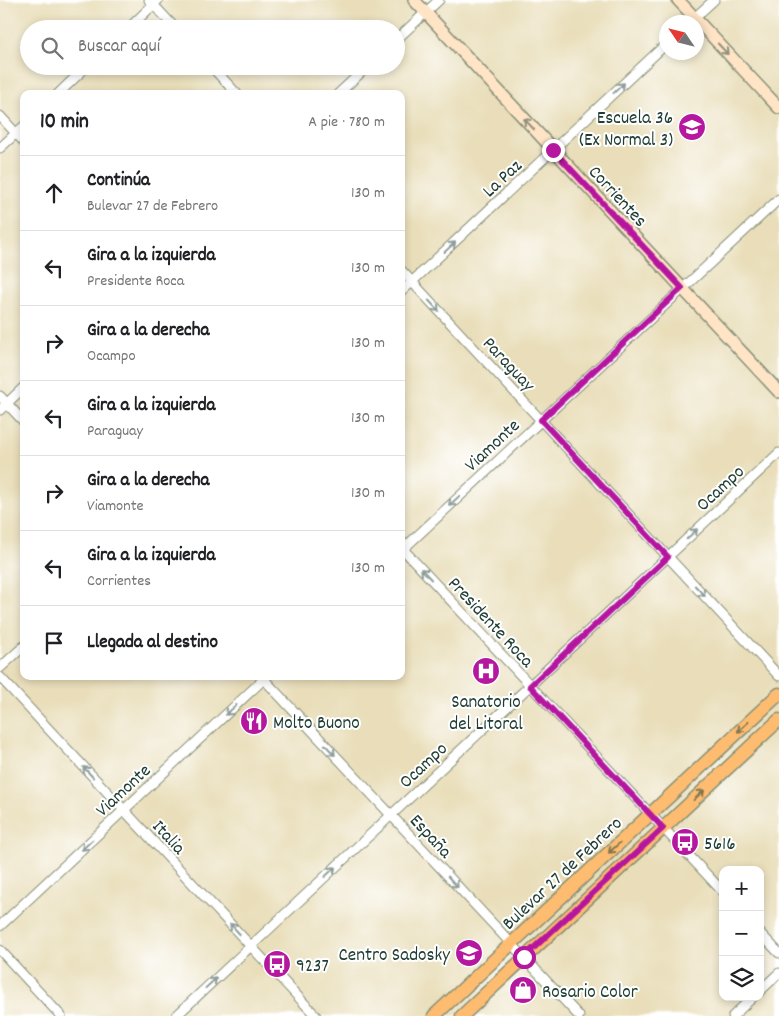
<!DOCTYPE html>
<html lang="es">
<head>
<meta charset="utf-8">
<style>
  body { margin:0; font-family:Dekko,sans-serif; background:#f2f2f2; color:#202124 }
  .controls { position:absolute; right:15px; bottom:15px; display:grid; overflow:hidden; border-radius:10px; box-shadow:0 2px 8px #0003 }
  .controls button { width:45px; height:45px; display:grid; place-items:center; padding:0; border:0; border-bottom:1px solid #e0e0e0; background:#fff; color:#202124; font:25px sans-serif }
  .compass { position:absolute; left:659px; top:15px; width:45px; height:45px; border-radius:50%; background:#fff; box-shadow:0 2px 8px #0003; rotate:305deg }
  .stop { position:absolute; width:15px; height:15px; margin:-11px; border:4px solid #b5179e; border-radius:50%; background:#fff }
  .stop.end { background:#b5179e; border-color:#fff; box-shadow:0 1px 5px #0008 }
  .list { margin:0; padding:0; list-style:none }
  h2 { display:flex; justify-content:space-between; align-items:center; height:65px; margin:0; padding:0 20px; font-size:21px }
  h2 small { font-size:16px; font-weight:400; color:#757577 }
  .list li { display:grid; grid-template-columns:32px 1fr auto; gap:15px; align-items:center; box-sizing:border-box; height:75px; padding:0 20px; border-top:1px solid #e0e0e0 }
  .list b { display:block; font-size:19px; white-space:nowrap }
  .list p { margin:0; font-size:16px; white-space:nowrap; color:#757577 }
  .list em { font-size:16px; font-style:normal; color:#757577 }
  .icon { flex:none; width:28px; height:28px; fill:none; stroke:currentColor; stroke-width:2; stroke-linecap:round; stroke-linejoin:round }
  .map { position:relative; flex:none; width:779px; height:1016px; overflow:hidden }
  .search { position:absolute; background:#fff; box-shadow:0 2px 8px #0003; left:20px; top:20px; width:385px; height:55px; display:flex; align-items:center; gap:12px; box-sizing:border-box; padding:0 18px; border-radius:28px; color:#757577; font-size:19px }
  .panel { position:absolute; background:#fff; box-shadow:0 2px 8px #0003; left:20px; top:90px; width:385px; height:590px; border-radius:10px }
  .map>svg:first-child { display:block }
</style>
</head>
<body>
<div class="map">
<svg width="779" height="1016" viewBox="0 0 779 1016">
  <rect width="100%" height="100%" fill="#fff"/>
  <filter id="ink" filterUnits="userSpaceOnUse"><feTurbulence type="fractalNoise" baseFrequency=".02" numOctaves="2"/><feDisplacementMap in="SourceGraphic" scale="10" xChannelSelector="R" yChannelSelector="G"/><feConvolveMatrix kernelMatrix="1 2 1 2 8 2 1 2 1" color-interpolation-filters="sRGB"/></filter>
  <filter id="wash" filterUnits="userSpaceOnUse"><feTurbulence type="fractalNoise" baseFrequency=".0096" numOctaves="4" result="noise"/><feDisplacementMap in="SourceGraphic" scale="20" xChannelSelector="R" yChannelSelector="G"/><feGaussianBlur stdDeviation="1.12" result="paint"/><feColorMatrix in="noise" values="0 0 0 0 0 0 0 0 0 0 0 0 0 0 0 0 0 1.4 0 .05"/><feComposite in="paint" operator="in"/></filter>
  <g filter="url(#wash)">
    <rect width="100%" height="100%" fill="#e9deb9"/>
  </g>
  <g filter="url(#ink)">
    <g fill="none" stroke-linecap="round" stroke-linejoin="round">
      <!-- street casing -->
      <g stroke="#848e76" stroke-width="11">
        <path id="street" d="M149 0 176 29
          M690 22 714 0
          M128 29 158 0
          M396 40 439 0
          M211 66 237 94
          M58 94 87 66
          M338 94 368 66
          M0 116 24 142
          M0 148 24 126
          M401 270 779 676
          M401 292 666 44
          M0 396 24 422
          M0 410 24 387
          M401 547 723 892
          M401 551 779 199
          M0 668 24 646
          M261 676 579 1016
          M0 677 316 1016
          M0 926 267 676
          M760 933 779 953
          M0 950 61 1016
          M760 991 779 973
          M176 1016 779 453
          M733 1016 753 997"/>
      </g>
      <!-- secondary casing -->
      <g stroke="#848e76" stroke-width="14">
        <path id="secondary" d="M414 0 779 392
          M678 0 779 108"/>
      </g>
      <!-- primary casing -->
      <g stroke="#848e76" stroke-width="15">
        <path id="primary" d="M434 1016 779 694
          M462 1016 779 720"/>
      </g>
      <!-- street -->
      <use href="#street" stroke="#fff" stroke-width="9"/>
      <!-- secondary -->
      <use href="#secondary" stroke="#ffe4c6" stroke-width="11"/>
      <!-- primary -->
      <use href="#primary" stroke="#febc70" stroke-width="12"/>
    </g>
    <!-- one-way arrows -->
    <defs><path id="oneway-shaft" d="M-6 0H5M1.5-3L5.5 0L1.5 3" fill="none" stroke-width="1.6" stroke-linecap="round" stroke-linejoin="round" transform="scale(1.25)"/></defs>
    <g stroke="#8f907d">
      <use href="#oneway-shaft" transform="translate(723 49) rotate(47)"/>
      <use href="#oneway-shaft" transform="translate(529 124) rotate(-133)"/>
    </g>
    <g stroke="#8f9e9a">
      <use href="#oneway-shaft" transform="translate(619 88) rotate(-43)"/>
      <use href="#oneway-shaft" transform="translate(450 247) rotate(-43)"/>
      <use href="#oneway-shaft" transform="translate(434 306) rotate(47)"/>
      <use href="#oneway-shaft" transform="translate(454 501) rotate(137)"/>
      <use href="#oneway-shaft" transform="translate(692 534) rotate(-43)"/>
      <use href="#oneway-shaft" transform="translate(426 574) rotate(-133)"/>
      <use href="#oneway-shaft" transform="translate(700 591) rotate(47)"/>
      <use href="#oneway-shaft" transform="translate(231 710) rotate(137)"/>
      <use href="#oneway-shaft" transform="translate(330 750) rotate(47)"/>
      <use href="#oneway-shaft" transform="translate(88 772) rotate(-133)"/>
      <use href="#oneway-shaft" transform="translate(87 845) rotate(137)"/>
      <use href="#oneway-shaft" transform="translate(330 872) rotate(-43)"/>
      <use href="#oneway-shaft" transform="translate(453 882) rotate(47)"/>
      <use href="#oneway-shaft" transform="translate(235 929) rotate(-133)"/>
      <use href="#oneway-shaft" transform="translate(211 983) rotate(-43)"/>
    </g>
    <g stroke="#83764f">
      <use href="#oneway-shaft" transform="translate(743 727) rotate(137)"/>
      <use href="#oneway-shaft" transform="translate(699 795) rotate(-43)"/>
      <use href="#oneway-shaft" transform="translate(614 848) rotate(137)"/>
    </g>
  </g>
  <g fill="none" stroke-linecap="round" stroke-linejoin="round" filter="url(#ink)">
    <!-- route -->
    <path stroke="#b5179e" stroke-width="6" d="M524 957 663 828 530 686 668 557 541 420 682 288 553 150"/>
  </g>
  <!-- icons -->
  <defs>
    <g id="university-disc" transform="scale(1.4375)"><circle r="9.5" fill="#b5179e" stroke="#fff"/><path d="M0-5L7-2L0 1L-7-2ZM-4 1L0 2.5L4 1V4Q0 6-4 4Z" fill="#fff"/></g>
    <g id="hospital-disc" transform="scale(1.4375)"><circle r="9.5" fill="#b5179e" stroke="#fff"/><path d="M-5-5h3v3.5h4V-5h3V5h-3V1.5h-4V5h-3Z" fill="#fff"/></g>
    <g id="restaurant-disc" transform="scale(1.4375)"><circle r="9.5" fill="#b5179e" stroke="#fff"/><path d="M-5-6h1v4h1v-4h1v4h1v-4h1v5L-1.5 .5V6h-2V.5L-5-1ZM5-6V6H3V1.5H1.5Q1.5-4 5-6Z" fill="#fff"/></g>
    <g id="bus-disc" transform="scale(1.4375)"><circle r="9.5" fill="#b5179e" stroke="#fff"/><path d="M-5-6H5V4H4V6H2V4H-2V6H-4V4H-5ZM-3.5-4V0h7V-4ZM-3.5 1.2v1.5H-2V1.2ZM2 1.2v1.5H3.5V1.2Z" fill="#fff"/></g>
    <g id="shop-disc" transform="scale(1.4375)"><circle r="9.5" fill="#b5179e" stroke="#fff"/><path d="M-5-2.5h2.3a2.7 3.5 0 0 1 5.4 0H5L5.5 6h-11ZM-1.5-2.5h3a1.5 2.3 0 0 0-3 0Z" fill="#fff"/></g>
  </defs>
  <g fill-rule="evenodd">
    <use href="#university-disc" x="692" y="127"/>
    <use href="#hospital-disc" x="486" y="671"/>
    <use href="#restaurant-disc" x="254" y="721"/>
    <use href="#bus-disc" x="685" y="842"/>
    <use href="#university-disc" x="469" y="953"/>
    <use href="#bus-disc" x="277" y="964"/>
    <use href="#shop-disc" x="523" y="990"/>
  </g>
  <g text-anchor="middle" stroke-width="4" stroke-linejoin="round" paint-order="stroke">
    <!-- poi labels -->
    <g font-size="19" fill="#1f3d34" stroke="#fff" text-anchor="start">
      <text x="673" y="123" text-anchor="end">Escuela 36<tspan x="673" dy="22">(Ex Normal 3)</tspan></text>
      <text x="486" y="707" text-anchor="middle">Sanatorio<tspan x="486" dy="22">del Litoral</tspan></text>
      <text x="273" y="728">Molto Buono</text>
      <text x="704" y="849">5616</text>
      <text x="450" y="960" text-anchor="end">Centro Sadosky</text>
      <text x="296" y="971">9237</text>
      <text x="542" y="997">Rosario Color</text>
    </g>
    <!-- street labels -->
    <g font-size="19" fill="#1f3d34" stroke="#fff">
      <text transform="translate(501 177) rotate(-43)" y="7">La Paz</text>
      <text transform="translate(619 195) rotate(47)" y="7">Corrientes</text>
      <text transform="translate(510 363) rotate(47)" y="7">Paraguay</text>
      <text transform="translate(491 444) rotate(-43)" y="7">Viamonte</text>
      <text transform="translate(719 487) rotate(-43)" y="7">Ocampo</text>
      <text transform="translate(492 621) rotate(47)" y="7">Presidente Roca</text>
      <text transform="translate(422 764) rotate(-43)" y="7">Ocampo</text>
      <text transform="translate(122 789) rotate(-43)" y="7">Viamonte</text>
      <text transform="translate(432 835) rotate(47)" y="7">España</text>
      <text transform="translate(170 836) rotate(47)" y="7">Italia</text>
      <text transform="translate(561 872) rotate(-43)" y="7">Bulevar 27 de Febrero</text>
    </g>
  </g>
</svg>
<div class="controls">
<button>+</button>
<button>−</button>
<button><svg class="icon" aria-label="layers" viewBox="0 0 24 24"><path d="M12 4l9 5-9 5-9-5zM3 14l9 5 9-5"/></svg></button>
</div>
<svg class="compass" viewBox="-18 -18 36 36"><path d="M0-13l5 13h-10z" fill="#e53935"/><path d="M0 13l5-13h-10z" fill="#757577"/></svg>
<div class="stop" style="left:524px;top:957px"></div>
<div class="stop end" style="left:553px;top:150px"></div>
<div class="search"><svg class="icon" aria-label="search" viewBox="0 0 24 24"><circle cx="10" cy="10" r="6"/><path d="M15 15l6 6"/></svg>Buscar aquí</div>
<section class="panel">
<h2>10 min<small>A pie · 780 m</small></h2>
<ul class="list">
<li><svg class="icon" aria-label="ahead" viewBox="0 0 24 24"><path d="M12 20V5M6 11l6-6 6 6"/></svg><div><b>Continúa</b><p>Bulevar 27 de Febrero</p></div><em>130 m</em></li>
<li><svg class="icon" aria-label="left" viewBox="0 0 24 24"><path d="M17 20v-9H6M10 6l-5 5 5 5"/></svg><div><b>Gira a la izquierda</b><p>Presidente Roca</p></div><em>130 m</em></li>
<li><svg class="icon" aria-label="right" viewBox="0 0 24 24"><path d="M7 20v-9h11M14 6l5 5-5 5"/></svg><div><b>Gira a la derecha</b><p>Ocampo</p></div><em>130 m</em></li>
<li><svg class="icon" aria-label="left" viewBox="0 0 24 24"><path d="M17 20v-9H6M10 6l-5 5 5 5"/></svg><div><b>Gira a la izquierda</b><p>Paraguay</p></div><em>130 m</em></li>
<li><svg class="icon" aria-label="right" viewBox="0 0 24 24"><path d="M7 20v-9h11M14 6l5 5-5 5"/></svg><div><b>Gira a la derecha</b><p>Viamonte</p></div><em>130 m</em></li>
<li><svg class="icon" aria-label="left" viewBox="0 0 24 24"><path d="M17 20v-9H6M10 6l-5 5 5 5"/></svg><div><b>Gira a la izquierda</b><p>Corrientes</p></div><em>130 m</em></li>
<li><svg class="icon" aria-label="arrive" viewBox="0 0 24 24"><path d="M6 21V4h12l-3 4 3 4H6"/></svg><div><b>Llegada al destino</b></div></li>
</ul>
</section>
</div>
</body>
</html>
